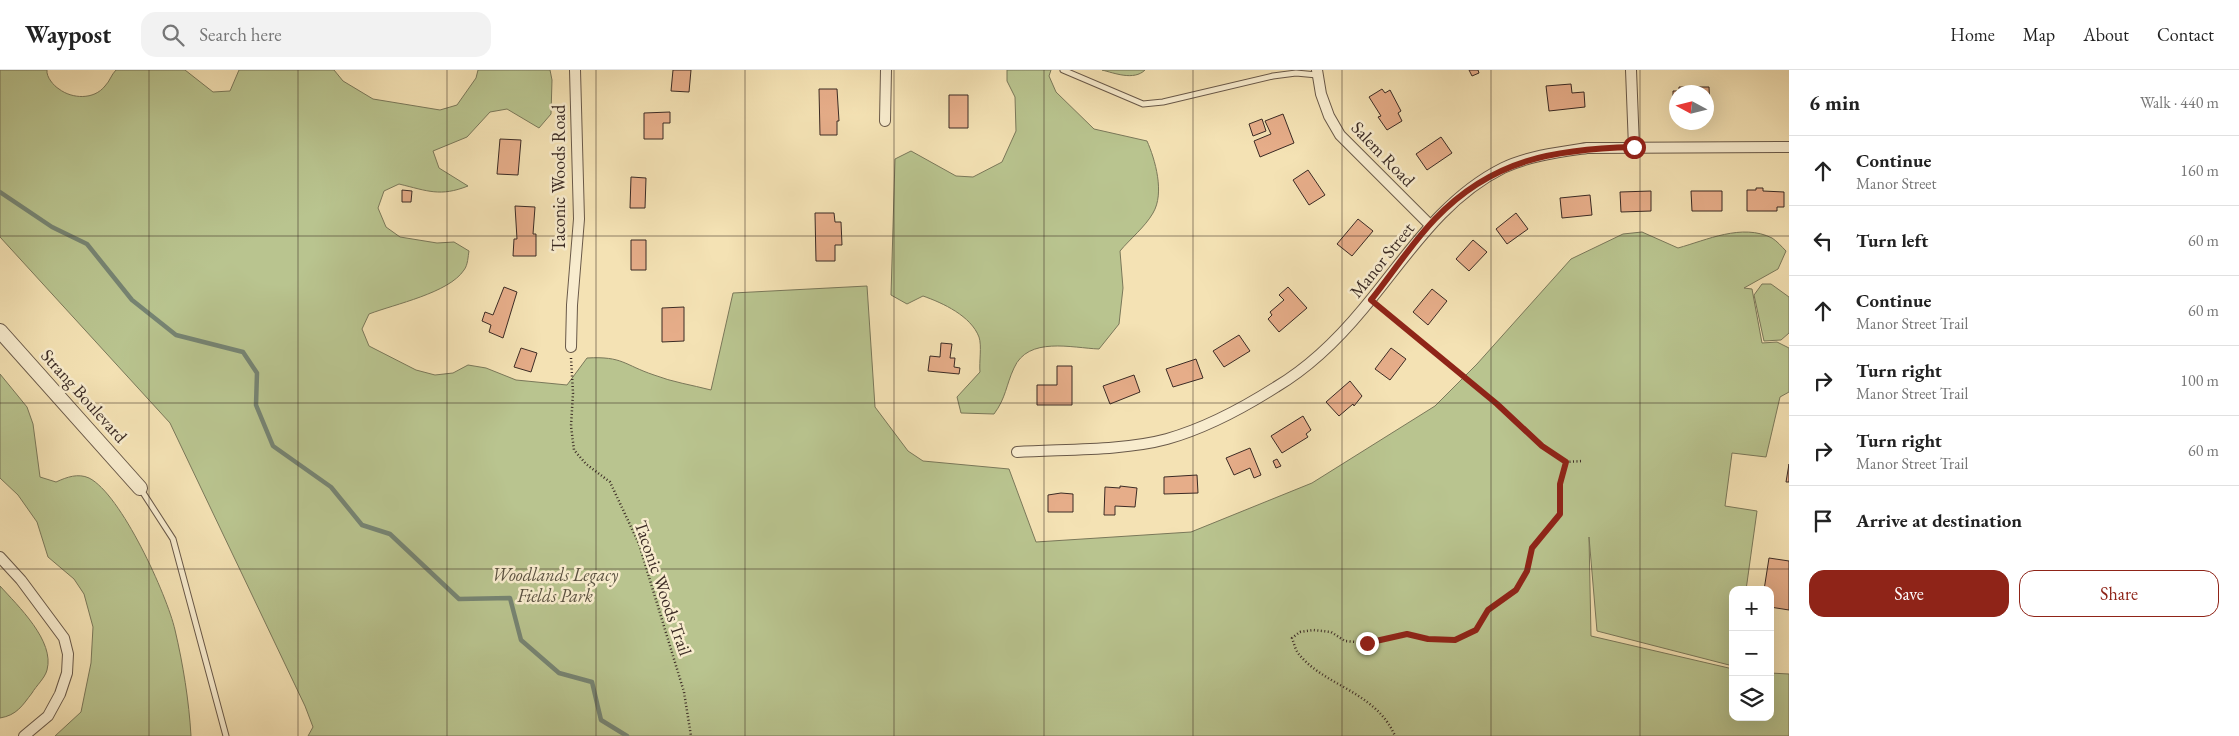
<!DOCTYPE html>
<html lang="en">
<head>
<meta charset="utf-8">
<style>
  body { margin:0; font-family:"EB Garamond",serif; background:#f2f2f2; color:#222 }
  .controls { position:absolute; right:15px; bottom:15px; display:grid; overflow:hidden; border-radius:10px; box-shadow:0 5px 20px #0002 }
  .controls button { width:45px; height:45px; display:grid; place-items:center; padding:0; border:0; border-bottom:1px solid #e0e0e0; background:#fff; color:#222; font:25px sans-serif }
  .compass { position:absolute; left:1669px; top:15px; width:45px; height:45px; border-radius:50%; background:#fff; box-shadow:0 5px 20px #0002; rotate:277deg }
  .stop { position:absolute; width:15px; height:15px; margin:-11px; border:4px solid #8f2418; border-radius:50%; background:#fff }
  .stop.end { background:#8f2418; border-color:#fff; box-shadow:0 1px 5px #0008 }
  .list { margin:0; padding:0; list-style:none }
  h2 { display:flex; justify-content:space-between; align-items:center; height:65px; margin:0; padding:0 20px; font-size:21px }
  h2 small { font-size:16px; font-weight:400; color:#767676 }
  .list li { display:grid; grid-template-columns:32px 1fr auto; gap:15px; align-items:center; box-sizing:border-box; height:70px; padding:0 20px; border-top:1px solid #e0e0e0 }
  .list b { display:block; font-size:19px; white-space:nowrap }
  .list p { margin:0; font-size:16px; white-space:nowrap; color:#767676 }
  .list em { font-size:16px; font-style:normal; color:#767676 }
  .actions { display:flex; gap:10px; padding:15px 20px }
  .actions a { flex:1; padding:11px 0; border:1px solid #8f2418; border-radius:15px; text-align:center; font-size:18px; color:#8f2418 }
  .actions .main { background:#8f2418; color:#fff }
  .icon { flex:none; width:28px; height:28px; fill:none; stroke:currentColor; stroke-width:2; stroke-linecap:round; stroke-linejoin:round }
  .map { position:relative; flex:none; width:1789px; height:666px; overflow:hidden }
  header { display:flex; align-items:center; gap:30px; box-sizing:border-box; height:70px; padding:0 25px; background:#fff; border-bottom:1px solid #e0e0e0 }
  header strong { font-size:24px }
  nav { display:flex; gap:28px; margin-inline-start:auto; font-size:18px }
  .search { width:350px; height:45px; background:#f2f2f2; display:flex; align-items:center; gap:12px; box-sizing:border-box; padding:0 18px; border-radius:15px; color:#767676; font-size:19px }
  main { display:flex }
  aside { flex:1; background:#fff }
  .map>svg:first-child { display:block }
</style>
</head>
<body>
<header>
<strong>Waypost</strong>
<div class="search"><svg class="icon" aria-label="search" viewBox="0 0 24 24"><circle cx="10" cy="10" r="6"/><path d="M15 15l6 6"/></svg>Search here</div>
<nav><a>Home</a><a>Map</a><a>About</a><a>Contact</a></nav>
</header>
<main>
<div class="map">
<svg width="1789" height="666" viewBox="0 0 1789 666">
  <rect width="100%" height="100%" fill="#f4e2b4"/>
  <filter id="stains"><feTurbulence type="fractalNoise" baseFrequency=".004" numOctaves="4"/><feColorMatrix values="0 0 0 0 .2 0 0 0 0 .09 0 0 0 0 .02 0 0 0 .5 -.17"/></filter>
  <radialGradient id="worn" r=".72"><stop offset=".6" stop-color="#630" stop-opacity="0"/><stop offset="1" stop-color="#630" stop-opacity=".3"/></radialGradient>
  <!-- green -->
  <path fill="#b9c48f" stroke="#7a785a" d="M0 0H47C46 7 54 16 59 19 72 29 94 30 105 16 110 11 111 5 116 0H185L213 22 230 21 239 0H334L343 11 373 29 440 40 457 35 476 8 478 0H550L552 10 551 44 539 58 507 39 490 42 467 67 433 81 439 98 468 116C440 127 428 121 399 114L384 121 378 138 386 157 400 167 437 173 454 172 469 181C468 186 468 195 464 200 449 223 395 234 369 244L362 259 369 276 416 300 435 305 453 303 468 295 486 298 516 310 567 315 587 288C623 286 624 295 654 305 672 312 692 315 711 320L733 223 867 216 875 337 908 381 923 391 1009 399 1036 472 1191 462 1312 413 1435 336 1477 294 1571 189 1623 164 1642 162 1678 178C1707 170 1742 153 1772 168 1777 171 1782 177 1786 181L1778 199 1744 218 1752 219 1762 273 1777 272 1789 278V322L1780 327 1766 387 1732 383 1725 436 1757 441 1746 520H1733V596L1597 561 1589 467 1591 566 1733 599V647H1770V603L1789 604V666H308L313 657 305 636 170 353 0 167Z
    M1007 0H1051L1049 6 1056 22 1094 59 1147 71C1155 89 1165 123 1153 143 1145 157 1130 169 1120 181L1123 218 1119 254 1099 279C1072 278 1028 266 1014 298 1006 315 1006 328 994 344L961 343 957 327 980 302C979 292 982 276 979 267 971 246 943 233 923 226L907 234 891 225 895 89 911 81 956 106 973 107 1002 92 1016 61 1015 27 1007 11Z
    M1102 0H1145C1134 11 1114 3 1102 0Z
    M1762 214H1771L1789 227V263L1781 270 1764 271 1754 225Z
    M0 304 27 337 33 354 40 407 56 412C67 407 78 403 89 408 121 424 167 525 175 560 183 594 189 631 191 666H55L81 642 91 593 93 557 84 524 74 509 48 487 37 452 18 425 0 408Z
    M0 516C18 536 55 571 47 600 45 608 36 616 32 623 22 636 17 645 0 648Z"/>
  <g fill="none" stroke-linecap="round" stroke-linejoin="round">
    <!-- stream -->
    <path stroke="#768473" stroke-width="4.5" d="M0 122 52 157 87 174 132 230 176 265 243 282 257 303 256 335 273 376 331 417 362 455 390 464 459 529 510 528 521 570 559 603 592 612 601 650 627 666"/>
  </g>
  <!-- building -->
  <path fill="#e6ad89" stroke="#3b2b25" d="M673 0H691L689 22 671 21Z
    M1469 0H1478L1479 3 1472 6Z
    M1571 14 1572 23 1584 22 1585 37 1549 41 1546 16Z
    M1679 17H1709L1710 38H1706V22H1676V38H1673V21H1679Z
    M819 19H837L839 51H837V65H820Z
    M1382 19 1385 23 1390 20 1401 41 1398 43 1402 51 1387 60 1378 47 1381 46 1369 27Z
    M949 25H968V58H949Z
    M670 42V53H663V69H644V43Z
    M1283 44 1294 73 1260 87 1254 71 1271 64 1265 51Z
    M1262 49 1266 61 1253 66 1249 54Z
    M1441 67 1452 83 1427 100 1416 84Z
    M500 69 521 70 518 105 497 104Z
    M1308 100 1325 125 1309 135 1293 110Z
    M631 107 646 108 645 138H630Z
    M1756 118H1763V121L1784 122V137H1777V141H1747V120H1756Z
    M402 120 412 121 411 132H402Z
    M1651 121V141L1621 142 1620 122Z
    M1691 121H1722V141H1692Z
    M1590 125 1592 145 1562 148 1560 128Z
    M515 136 535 137 533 164H536V186H513L514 169H517Z
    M815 143H834L835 152H841L842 175H835V191H816Z
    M1516 143 1528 159 1507 174 1496 159Z
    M1358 149 1373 161 1352 186 1337 174Z
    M631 170H646V200H631Z
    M1473 170 1487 182 1469 201 1456 189Z
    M504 217 517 222 503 268 489 262 491 255 482 251 485 242 493 245Z
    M1288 217 1307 238 1279 262 1268 249 1272 245 1270 242 1284 230 1279 225Z
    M1432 219 1447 231 1428 255 1413 242Z
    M684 237V271L662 272V238Z
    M1239 265 1250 281 1224 297 1213 281Z
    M941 273 952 274 950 288H955L954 297 960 298 959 304 928 301 930 286 940 287Z
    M521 278 537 283 531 302 514 297Z
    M1391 278 1406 289 1390 310 1375 299Z
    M1196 289 1203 308 1173 317 1166 299Z
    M1057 296H1072V335H1037V315H1057Z
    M1134 305 1140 322 1110 334 1103 316Z
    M1350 311 1362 326 1354 336 1353 334 1339 346 1326 332Z
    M1303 346 1311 360 1306 364 1308 367 1282 383 1271 366Z
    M1250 378 1261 405 1254 408 1250 398 1234 405 1226 388Z
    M1277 389 1281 396 1276 398 1273 391Z
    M1789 394V412H1786Z
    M1197 405 1198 423 1164 424V407Z
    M1120 416 1137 418 1135 437 1115 436V445H1104L1105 417 1120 418Z
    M1061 423 1073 424V442H1048V425Z
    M1769 488 1789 491V540L1770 537V520H1764Z"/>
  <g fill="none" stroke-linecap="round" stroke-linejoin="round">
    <!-- service casing -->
    <g stroke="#695949" stroke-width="7">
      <path id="service" d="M1063 0 1143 34 1163 32 1273 6 1296 3 1317 5
        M140 418 173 469 226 666"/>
    </g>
    <!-- minor casing -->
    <g stroke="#695949" stroke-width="12">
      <path id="minor" d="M1317 0 1321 24 1329 46 1340 65 1430 155
        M1631 0 1634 77
        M885 51 886 0
        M571 277 572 235 579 149 575 0
        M1017 382C1063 379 1123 381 1167 369 1206 358 1243 338 1276 317 1308 298 1339 268 1363 239 1406 188 1441 129 1503 98 1528 86 1560 82 1587 78L1789 77
        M0 487 21 510 64 568 68 584 67 603 60 624 48 646 24 666"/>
    </g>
    <!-- tertiary casing -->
    <g stroke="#695949" stroke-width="16">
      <path id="tertiary" d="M0 261 140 418"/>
    </g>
    <!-- path -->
    <path stroke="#3b2b25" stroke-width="2.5" stroke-dasharray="1 2.5" stroke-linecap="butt" d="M1378 236 1497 333 1541 376 1566 392 1560 414 1559 444 1532 477 1527 501 1516 520 1488 540 1475 560 1468 565 1455 571 1428 569 1407 564 1367 573 1345 571 1331 562 1313 560 1300 562 1292 568C1294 573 1295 579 1298 583 1323 616 1376 621 1395 666
      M571 288 573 323 571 356 574 380 586 394 610 412 639 474 684 622 691 666
      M1566 392 1583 391"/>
    <!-- service -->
    <use href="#service" stroke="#f8ecce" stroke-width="5"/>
    <!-- minor -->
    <use href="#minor" stroke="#f8ecce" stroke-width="10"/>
    <!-- tertiary -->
    <use href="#tertiary" stroke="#f8ecce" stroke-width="14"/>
  </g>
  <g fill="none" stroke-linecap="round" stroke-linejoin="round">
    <!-- route -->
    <path stroke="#8f2418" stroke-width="6" d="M1367 573 1407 564 1428 569 1455 570 1476 560 1488 540 1516 520 1527 501 1532 478 1560 444V414L1566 392 1542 376 1497 334 1371 230C1392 204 1411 174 1435 149 1492 89 1555 79 1634 77"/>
  </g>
  <!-- grid -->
  <path fill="none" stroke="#3b2b25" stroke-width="1" stroke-opacity="0.55" d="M149 0V666M298 0V666M447 0V666M596 0V666M745 0V666M894 0V666M1044 0V666M1193 0V666M1342 0V666M1491 0V666M1640 0V666M0 166H1789M0 333H1789M0 499H1789"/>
  <g text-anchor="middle" stroke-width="5" stroke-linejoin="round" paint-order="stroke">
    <!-- street labels -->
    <g font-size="18" fill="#3b2b25" stroke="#f8ecce">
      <text transform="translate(1383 84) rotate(46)" y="6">Salem Road</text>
      <text transform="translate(559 108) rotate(-90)" y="6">Taconic Woods Road</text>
      <text transform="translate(1382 190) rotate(-51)" y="6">Manor Street</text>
      <text transform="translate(84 326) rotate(48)" y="6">Strang Boulevard</text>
      <text transform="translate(663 518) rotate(71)" y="6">Taconic Woods Trail</text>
    </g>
    <!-- park labels -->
    <g font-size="18" font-style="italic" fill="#5a5140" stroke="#f8ecce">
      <text x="555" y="511">Woodlands Legacy<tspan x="555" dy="21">Fields Park</tspan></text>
    </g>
  </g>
  <rect width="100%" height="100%" filter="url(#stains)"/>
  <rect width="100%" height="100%" fill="url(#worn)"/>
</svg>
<div class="controls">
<button>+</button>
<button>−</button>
<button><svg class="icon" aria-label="layers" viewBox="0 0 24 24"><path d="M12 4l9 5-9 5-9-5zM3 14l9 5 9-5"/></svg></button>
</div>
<svg class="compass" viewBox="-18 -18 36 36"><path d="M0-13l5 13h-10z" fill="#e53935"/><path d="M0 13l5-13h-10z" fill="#767676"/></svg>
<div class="stop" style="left:1634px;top:77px"></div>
<div class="stop end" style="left:1367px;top:573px"></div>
</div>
<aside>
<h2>6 min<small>Walk · 440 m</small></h2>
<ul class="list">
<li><svg class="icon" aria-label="ahead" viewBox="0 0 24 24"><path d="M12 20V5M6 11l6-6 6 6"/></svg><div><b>Continue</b><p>Manor Street</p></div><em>160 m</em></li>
<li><svg class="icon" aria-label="left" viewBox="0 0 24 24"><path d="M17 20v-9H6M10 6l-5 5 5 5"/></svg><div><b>Turn left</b></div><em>60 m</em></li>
<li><svg class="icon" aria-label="ahead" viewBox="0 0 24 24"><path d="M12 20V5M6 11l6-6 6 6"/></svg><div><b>Continue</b><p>Manor Street Trail</p></div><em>60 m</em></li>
<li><svg class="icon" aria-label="right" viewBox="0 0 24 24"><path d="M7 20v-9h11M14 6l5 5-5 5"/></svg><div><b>Turn right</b><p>Manor Street Trail</p></div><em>100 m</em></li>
<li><svg class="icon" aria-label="right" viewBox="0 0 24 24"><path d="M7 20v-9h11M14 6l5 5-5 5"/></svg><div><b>Turn right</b><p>Manor Street Trail</p></div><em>60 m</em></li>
<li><svg class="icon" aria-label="arrive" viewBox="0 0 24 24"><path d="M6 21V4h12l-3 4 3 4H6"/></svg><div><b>Arrive at destination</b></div></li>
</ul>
<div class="actions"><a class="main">Save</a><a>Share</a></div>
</aside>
</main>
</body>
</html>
